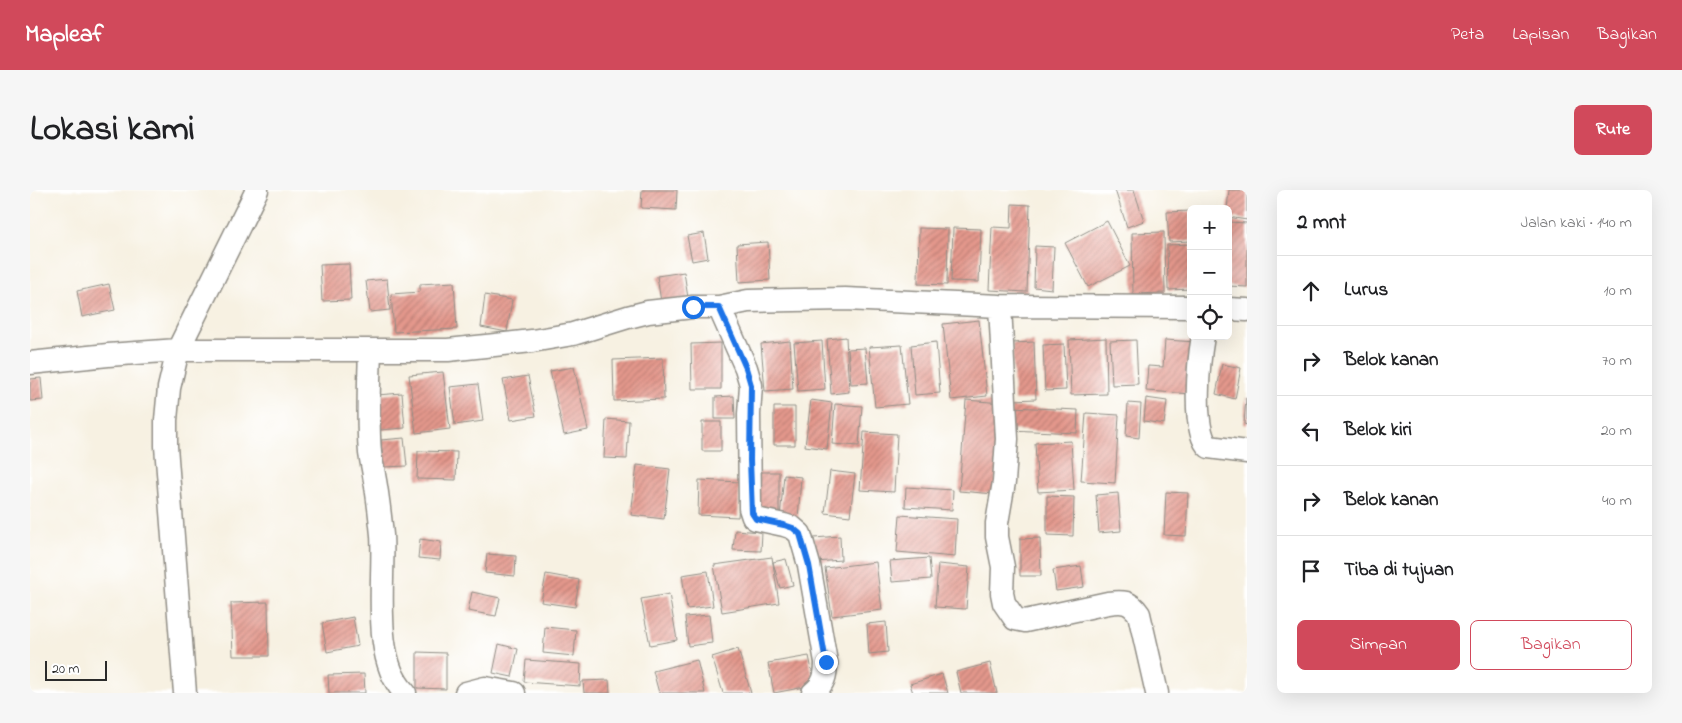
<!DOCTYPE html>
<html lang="id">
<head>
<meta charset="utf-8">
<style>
  body { margin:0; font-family:"Indie Flower",sans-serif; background:#f6f6f6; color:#202124 }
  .controls { position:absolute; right:15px; top:15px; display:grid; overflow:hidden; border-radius:8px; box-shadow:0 5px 20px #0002 }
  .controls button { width:45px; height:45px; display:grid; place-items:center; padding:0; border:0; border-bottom:1px solid #e0e0e0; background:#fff; color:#202124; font:25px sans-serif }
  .scale { position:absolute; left:15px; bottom:12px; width:62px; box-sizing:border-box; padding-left:5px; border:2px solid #2b2b2b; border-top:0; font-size:14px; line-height:18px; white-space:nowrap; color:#2b2b2b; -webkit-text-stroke:4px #fff; paint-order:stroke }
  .stop { position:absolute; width:15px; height:15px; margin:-11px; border:4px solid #1a73e8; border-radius:50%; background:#fff }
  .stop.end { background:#1a73e8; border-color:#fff; box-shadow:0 1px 5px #0008 }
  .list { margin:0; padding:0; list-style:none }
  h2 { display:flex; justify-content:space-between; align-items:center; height:65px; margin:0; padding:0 20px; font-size:21px }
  h2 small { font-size:16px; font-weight:400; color:#757577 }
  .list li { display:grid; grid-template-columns:32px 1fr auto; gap:15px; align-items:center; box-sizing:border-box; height:70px; padding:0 20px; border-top:1px solid #e0e0e0 }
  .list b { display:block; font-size:19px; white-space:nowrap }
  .list em { font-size:16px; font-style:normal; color:#757577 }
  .actions { display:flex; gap:10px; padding:15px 20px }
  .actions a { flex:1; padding:11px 0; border:1px solid #d1495b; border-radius:8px; text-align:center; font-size:18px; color:#d1495b }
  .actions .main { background:#d1495b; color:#fff }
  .icon { flex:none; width:28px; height:28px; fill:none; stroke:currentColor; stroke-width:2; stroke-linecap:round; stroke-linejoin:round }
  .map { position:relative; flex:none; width:1217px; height:503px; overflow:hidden; border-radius:8px }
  header { display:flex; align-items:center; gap:30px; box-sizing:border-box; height:70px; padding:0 25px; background:#d1495b; color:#fff }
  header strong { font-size:24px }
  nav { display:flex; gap:28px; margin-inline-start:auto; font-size:18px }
  .intro { display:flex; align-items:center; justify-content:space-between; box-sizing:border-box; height:120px; padding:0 30px }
  h1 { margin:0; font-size:35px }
  .button { padding:12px 22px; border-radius:8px; background:#d1495b; color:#fff; font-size:18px; font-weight:700 }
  main { display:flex; gap:30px; padding:0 30px }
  aside { flex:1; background:#fff; border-radius:8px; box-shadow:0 5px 20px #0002 }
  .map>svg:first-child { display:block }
</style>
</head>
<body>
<header>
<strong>Mapleaf</strong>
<nav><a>Peta</a><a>Lapisan</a><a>Bagikan</a></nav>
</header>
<div class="intro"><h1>Lokasi kami</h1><a class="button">Rute</a></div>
<main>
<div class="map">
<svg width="1217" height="503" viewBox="0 0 1217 503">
  <defs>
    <pattern id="building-hatch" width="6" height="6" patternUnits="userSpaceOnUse" patternTransform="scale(1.25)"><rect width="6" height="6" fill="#e4988c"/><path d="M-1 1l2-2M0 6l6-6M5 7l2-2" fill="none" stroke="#b97c73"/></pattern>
  </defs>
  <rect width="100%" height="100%" fill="#fff"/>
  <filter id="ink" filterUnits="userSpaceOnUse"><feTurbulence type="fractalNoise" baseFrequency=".02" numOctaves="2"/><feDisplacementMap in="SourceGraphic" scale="10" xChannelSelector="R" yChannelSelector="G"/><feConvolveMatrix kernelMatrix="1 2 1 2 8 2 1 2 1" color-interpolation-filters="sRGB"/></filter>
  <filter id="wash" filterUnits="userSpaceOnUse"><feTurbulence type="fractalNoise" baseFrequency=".0096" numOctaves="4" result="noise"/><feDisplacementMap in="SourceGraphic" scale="20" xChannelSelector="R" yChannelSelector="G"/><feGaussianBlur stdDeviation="1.12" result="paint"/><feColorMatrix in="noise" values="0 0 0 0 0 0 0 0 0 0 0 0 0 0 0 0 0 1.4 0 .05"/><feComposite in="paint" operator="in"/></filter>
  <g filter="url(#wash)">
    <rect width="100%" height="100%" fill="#f7f1e2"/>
    <g id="blocks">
      <!-- building -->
      <path fill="url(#building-hatch)" d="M612 0H647L646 20 611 18Z
        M1085 0H1104L1114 31 1097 37Z
        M1199 0H1217V30L1198 27 1197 19Z
        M982 14 1000 15 997 102 959 100 962 37 981 38Z
        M1161 21V51L1139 52 1137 22Z
        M1077 31 1100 76 1058 97 1035 53Z
        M1198 32 1217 33V97L1198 96Z
        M889 38 918 39 917 95 888 94Z
        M923 38 951 39 949 92 921 91Z
        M1134 42 1135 103 1103 104 1102 43Z
        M674 43 678 68 662 71 657 46Z
        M738 52 740 90 709 92 707 54Z
        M1161 54V99L1138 100 1137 55Z
        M1005 56 1024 57 1022 99 1004 97Z
        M319 74 321 110 292 111 290 75Z
        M654 82 658 108 631 112 627 86Z
        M357 89 360 120 340 122 336 91Z
        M424 92 427 139 364 142 361 104 390 102V94Z
        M79 94 85 120 52 127 47 101Z
        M455 105 482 110 477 142 451 137Z
        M949 130 957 206 921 210 913 134Z
        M816 147 819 202 801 204 797 149Z
        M1076 148 1077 204 1041 205 1039 150Z
        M1106 150 1108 194 1082 195 1080 151Z
        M1135 150 1167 152 1163 204 1116 201 1118 176 1133 177Z
        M760 151 763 199 735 201 731 154Z
        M792 151 795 199 768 201 764 153Z
        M906 152 910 203 885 205 881 155Z
        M1004 152 1006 209 984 210 982 153Z
        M691 153V199H662L661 154Z
        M1034 154 1036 200 1015 201 1013 155Z
        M872 155 878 214 845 217 839 157Z
        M835 158 838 193 821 194 818 159Z
        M633 168 634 209 584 211 583 170Z
        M1192 174 1211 178 1205 209 1186 204Z
        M544 177 558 240 534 245 520 181Z
        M413 182 420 239 386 243 379 185Z
        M498 186 506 226 481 230 473 190Z
        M11 188 13 210 0 211V189Z
        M448 194 453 231 425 235 420 197Z
        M372 203 375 238 350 240 347 205Z
        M704 206 705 229H685V207Z
        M1116 208 1137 211 1134 234 1114 231Z
        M1216 208H1217V235L1214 234Z
        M781 210 802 213 797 259 775 256Z
        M936 210 972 213 965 304 929 301Z
        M1098 213 1111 214 1109 248 1096 246Z
        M805 214 832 216 829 256 802 254Z
        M744 217H765V255H744Z
        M981 217 1048 220 1047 243 980 240Z
        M1056 223 1089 225 1085 293 1051 291Z
        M576 229 599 231 597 269 574 268Z
        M672 232H691V261H672Z
        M834 242 867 244 864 302 830 300Z
        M374 248 377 276 353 277 351 250Z
        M1041 251 1044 300 1008 302 1005 253Z
        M388 261 427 262 426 290 387 289Z
        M607 275 640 279 634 329 601 325Z
        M800 281 825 284 820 326 795 323Z
        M725 282H749V325H725Z
        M754 285 771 287 768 329 750 328Z
        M669 290 710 292 708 327 668 325Z
        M876 297 923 300 922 320 875 317Z
        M1136 302 1158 303 1156 346 1134 345Z
        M1088 303 1091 341 1069 343 1066 305Z
        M1017 306 1044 307 1043 346 1017 345Z
        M870 325 927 329 925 367 867 362Z
        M705 340 732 342 731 361 703 360Z
        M810 346 811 370 786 372 784 348Z
        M1010 348 1011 386H990V349Z
        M390 349 411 352 410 370 388 368Z
        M457 364 486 366 485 386 455 383Z
        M742 367 749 413 692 422 684 375Z
        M899 368 901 389 862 392 860 371Z
        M756 369 763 395 750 398 743 372Z
        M846 372 852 420 802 426 795 378Z
        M908 374 939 377 936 419 905 417Z
        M1051 376 1054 397 1026 401 1023 380Z
        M678 381 683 416 657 419 652 385Z
        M516 384 549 390 545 417 511 412Z
        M442 402 470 408 466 426 438 421Z
        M639 404 647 450 620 455 611 409Z
        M238 412 239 466H203L201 413Z
        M679 425 682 453 658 456 655 427Z
        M323 427 328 456 297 462 292 433Z
        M856 432 858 462 839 464 837 434Z
        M515 437 546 440 544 466 513 463Z
        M469 454 488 459 482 487 463 483Z
        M708 459 721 503H693L682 467Z
        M387 462 416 463V499L387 498Z
        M779 466 785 495 744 503 738 473Z
        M496 470 551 474 550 496 494 492Z
        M667 470 675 503H629L623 481Z
        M960 473 967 503H931L926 482Z
        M334 484 335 503H299L298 485Z
        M912 484 918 503H883L880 494Z
        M579 490 580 503H554L553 491Z"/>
    </g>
  </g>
  <g filter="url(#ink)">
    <use href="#blocks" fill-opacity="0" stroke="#918e86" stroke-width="1"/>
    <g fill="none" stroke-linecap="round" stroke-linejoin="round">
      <!-- street casing -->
      <g stroke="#918e86" stroke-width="25">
        <path id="street" d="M970 116 977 249 974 292 967 333V347L973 377 972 403 974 413 985 429 995 431 1078 413C1093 411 1100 411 1109 424L1127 503
          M689 117 716 178 721 195 719 224 720 318 723 327 726 329 754 335 763 338 770 344 779 375 796 472C796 486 794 494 783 503
          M1198 119 1217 120
          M1173 146C1169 169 1161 242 1179 257L1217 262
          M340 160C339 194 337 229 340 263 341 270 343 278 344 285 348 305 350 325 352 345 355 390 341 469 375 503
          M0 173 78 165 148 160H418L502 151 543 144 598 127 618 122 663 117H689L718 111 815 109 970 116 1161 117
          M155 503 136 256V230L139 198 148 160 227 0
          M436 503 455 498 484 503"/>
      </g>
      <!-- street -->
      <use href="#street" stroke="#fff" stroke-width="22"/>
    </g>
  </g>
  <g fill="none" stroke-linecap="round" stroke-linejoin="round" filter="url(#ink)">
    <!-- route -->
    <path stroke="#1a73e8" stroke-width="6" d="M663 117H689L716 178 721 195 720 270 722 323 726 329 754 335 763 338 770 344 779 375 796 472"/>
  </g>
</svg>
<div class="controls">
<button>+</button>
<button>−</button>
<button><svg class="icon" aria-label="locate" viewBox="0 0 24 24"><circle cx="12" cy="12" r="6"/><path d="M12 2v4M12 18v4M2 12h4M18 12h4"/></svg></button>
</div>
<div class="scale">20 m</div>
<div class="stop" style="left:663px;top:117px"></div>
<div class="stop end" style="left:796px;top:472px"></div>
</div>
<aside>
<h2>2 mnt<small>Jalan kaki · 140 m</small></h2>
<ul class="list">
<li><svg class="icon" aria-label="ahead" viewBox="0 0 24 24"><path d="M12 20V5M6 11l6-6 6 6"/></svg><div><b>Lurus</b></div><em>10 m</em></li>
<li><svg class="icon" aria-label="right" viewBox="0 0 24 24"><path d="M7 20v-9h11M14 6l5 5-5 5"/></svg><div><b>Belok kanan</b></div><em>70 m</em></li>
<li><svg class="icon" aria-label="left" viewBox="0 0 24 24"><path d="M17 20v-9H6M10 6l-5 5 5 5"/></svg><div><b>Belok kiri</b></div><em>20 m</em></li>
<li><svg class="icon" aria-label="right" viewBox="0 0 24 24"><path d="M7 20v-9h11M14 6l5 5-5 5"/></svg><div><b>Belok kanan</b></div><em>40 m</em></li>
<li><svg class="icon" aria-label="arrive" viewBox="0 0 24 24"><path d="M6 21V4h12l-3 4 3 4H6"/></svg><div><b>Tiba di tujuan</b></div></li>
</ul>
<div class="actions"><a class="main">Simpan</a><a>Bagikan</a></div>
</aside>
</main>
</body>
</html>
